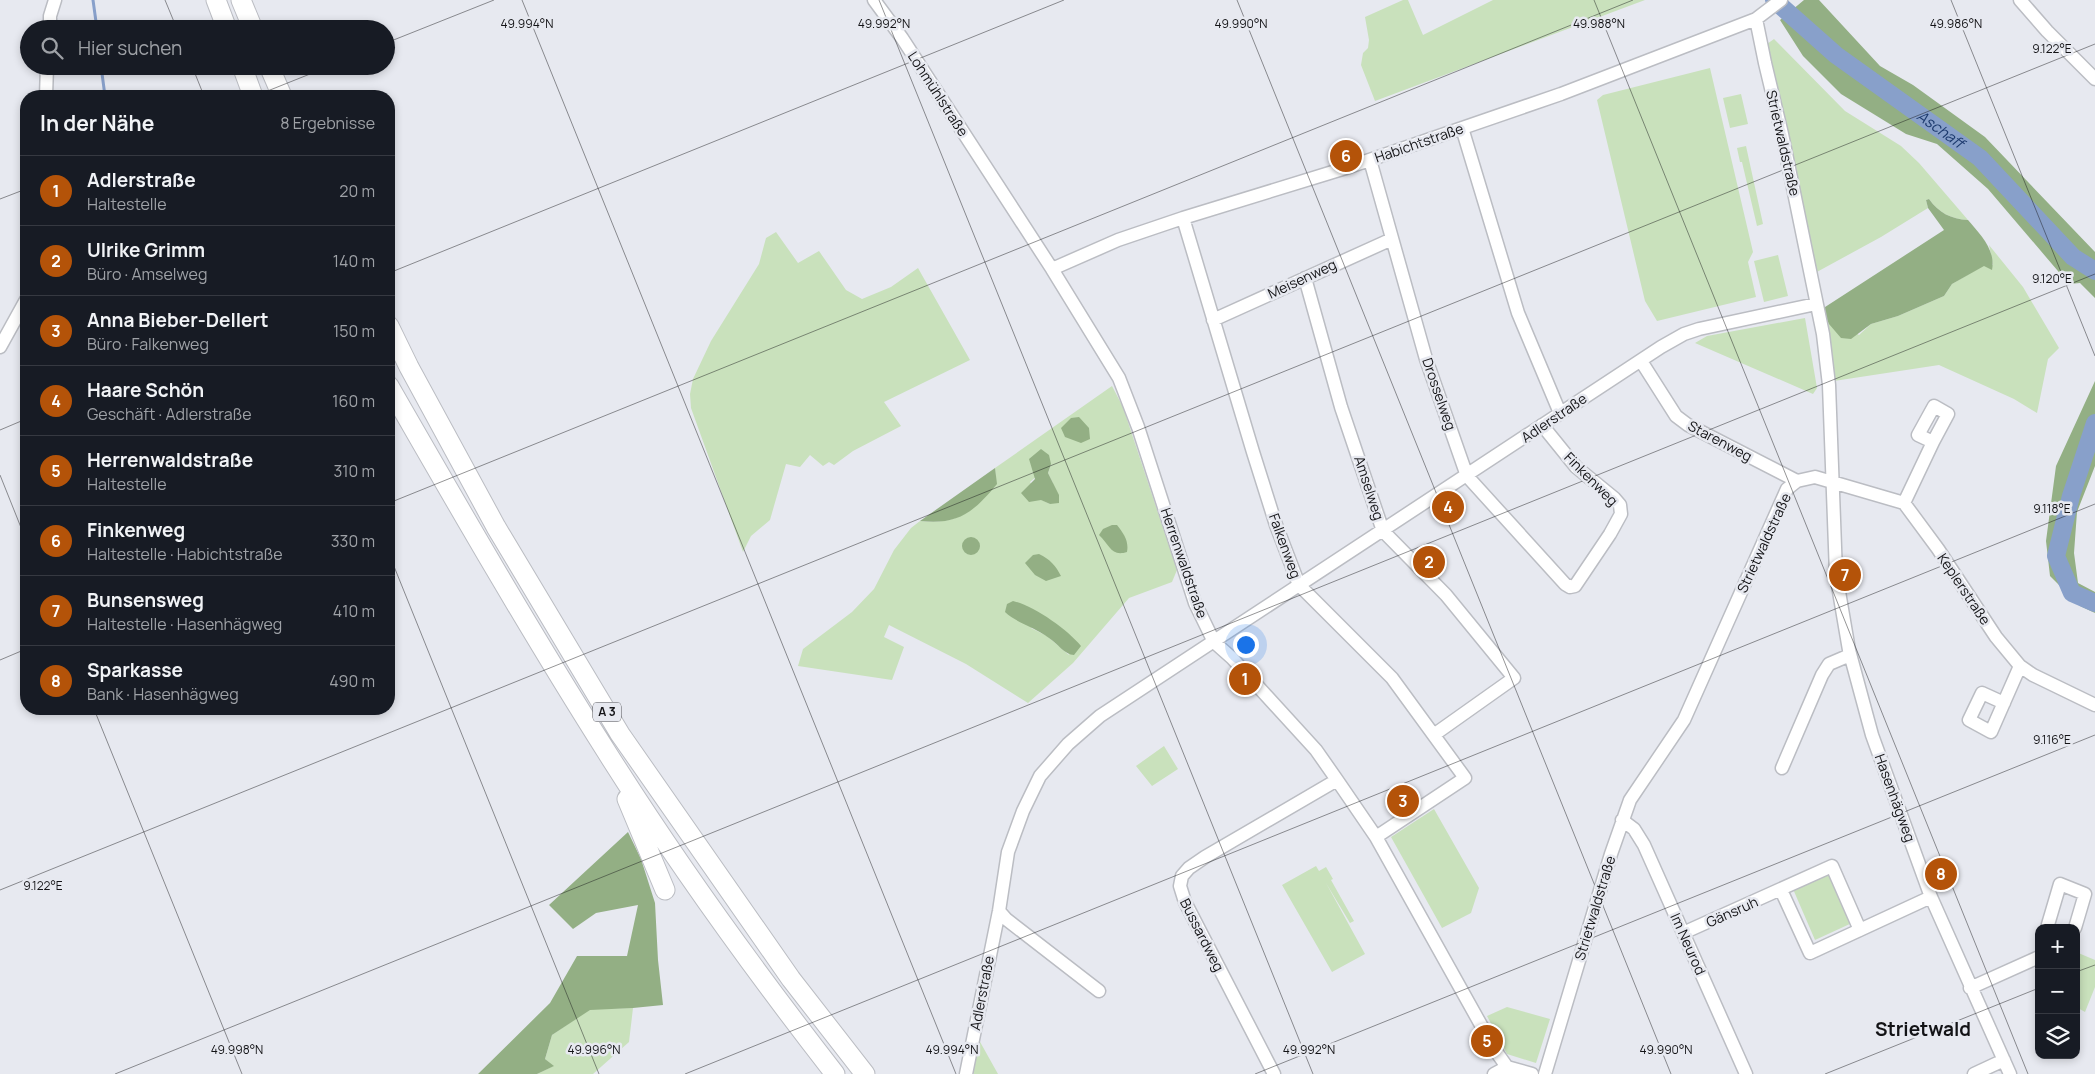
<!DOCTYPE html>
<html lang="de">
<head>
<meta charset="utf-8">
<style>
  body { margin:0; font-family:Manrope,sans-serif; background:#20242c; color:#f1f3f6 }
  .controls { position:absolute; right:15px; bottom:15px; display:grid; overflow:hidden; border-radius:10px; box-shadow:0 2px 8px #0003 }
  .controls button { width:45px; height:45px; display:grid; place-items:center; padding:0; border:0; border-bottom:1px solid #363941; background:#171b24; color:#f1f3f6; font:25px sans-serif }
  .you { position:absolute; left:1245px; top:644px; width:18px; height:18px; margin:-12px; border:4px solid #fff; border-radius:50%; background:#1a73e8; box-shadow:0 0 0 8px #1a73e833 }
  .badge { display:grid; place-items:center; width:32px; height:32px; border-radius:50%; background:#b45309; color:#fff; font-size:16px; font-weight:700 }
  .pin { position:absolute; translate:-50% -50%; border:2px solid #fff; box-shadow:0 1px 5px #0006 }
  .list { margin:0; padding:0; list-style:none }
  h2 { display:flex; justify-content:space-between; align-items:center; height:65px; margin:0; padding:0 20px; font-size:21px }
  h2 small { font-size:16px; font-weight:400; color:#9ea1a6 }
  .list li { display:grid; grid-template-columns:32px 1fr auto; gap:15px; align-items:center; box-sizing:border-box; height:70px; padding:0 20px; border-top:1px solid #363941 }
  .list b { display:block; font-size:19px; white-space:nowrap }
  .list p { margin:0; font-size:16px; white-space:nowrap; color:#9ea1a6 }
  .list em { font-size:16px; font-style:normal; color:#9ea1a6 }
  .icon { flex:none; width:28px; height:28px; fill:none; stroke:currentColor; stroke-width:2; stroke-linecap:round; stroke-linejoin:round }
  .map { position:relative; flex:none; width:2095px; height:1074px; overflow:hidden }
  .search { position:absolute; background:#171b24; box-shadow:0 2px 8px #0003; left:20px; top:20px; width:375px; height:55px; display:flex; align-items:center; gap:12px; box-sizing:border-box; padding:0 18px; border-radius:28px; color:#9ea1a6; font-size:19px }
  .panel { position:absolute; background:#171b24; box-shadow:0 2px 8px #0003; left:20px; top:90px; width:375px; height:625px; border-radius:20px }
  .map>svg:first-child { display:block }
</style>
</head>
<body>
<div class="map">
<svg width="2095" height="1074" viewBox="0 0 2095 1074">
  <rect width="100%" height="100%" fill="#e7e9f0"/>
  <!-- green -->
  <path fill="#c9e1bc" fill-rule="evenodd" d="M1403 0H1408L1423 35 1493 0H1645L1375 101 1361 65 1363 53 1368 48 1369 40 1365 17Z
    M1774 39 1845 111 1901 146 1919 163 1968 220C1951 219 1939 213 1929 199L1926 200 1928 208 1881 237 1815 273 1767 44Z
    M1710 68 1753 252 1748 262 1756 297 1657 321 1645 301 1597 100 1603 95Z
    M1741 94 1748 124 1730 128 1723 98Z
    M1746 146 1763 224 1757 226 1742 162H1740L1737 148Z
    M776 232 798 263 819 251 846 290 862 299 891 287 918 268 970 360 884 402 901 426 853 451 834 465 829 462 823 466 810 455 800 467 786 464 770 520 751 536 743 552 691 408 690 394 693 379 711 341 759 264 766 238Z
    M1989 245 2023 287 2059 348 2048 359 2037 413 2014 399 1939 365 1834 381 1822 309 1859 335 1871 324 1898 316 1944 296 1952 284 1984 265H1993Z
    M1778 255 1788 296 1764 302 1754 261Z
    M1805 318 1817 388 1813 394 1695 343 1707 336Z
    M1112 386 1123 407 1177 570 1172 582 1129 598 1073 663 1028 703 966 664 889 625 884 637 904 647 892 680 798 666 803 649 852 612 874 589 894 550 911 528 920 521C957 525 973 512 996 484L995 468ZM1051 464 1048 473 1053 483 1050 504 1042 500 1030 482ZM1044 617 1060 627 1069 655 1047 636 1031 628Z
    M1164 746 1178 769 1152 786 1136 766Z
    M1434 809 1479 888 1471 913 1442 928 1391 837Z
    M1316 866 1319 871 1326 867 1333 879 1331 880 1354 921 1350 923 1326 883 1365 954 1332 972 1282 885Z
    M1829 873 1852 923 1815 940 1793 889Z
    M2076 952 2095 960V987L2085 1012 2078 1008 2076 1004Z
    M1507 1007 1550 1019 1536 1063 1507 1054 1487 1016Z
    M633 1008 629 1042 593 1074H537L553 1066 545 1059 552 1035 590 1009Z
    M979 1040 998 1074H974L972 1071Z"/>
  <!-- forest -->
  <path fill="#93af84" d="M1804 0H1819L1880 66 1913 85 1985 137 2095 252V298L2080 283 2069 284 1988 189 1937 144 1906 134 1841 94 1803 56 1780 20Z
    M1929 199C1939 213 1951 219 1968 220 1980 234 1996 250 1992 270L1984 266 1952 284 1944 296 1898 316 1871 324 1851 339 1841 338 1829 324 1822 309 1944 230 1928 208 1926 200Z
    M2095 381V466L2077 512 2074 553 2078 583 2095 592V613L2080 606 2050 576 2046 541 2056 466Z
    M1079 417 1089 428 1090 439 1081 443 1065 437 1061 428 1071 418Z
    M1041 449 1049 455 1051 464 1048 473 1059 495V503L1050 504 1041 500 1029 502 1021 493 1035 479 1029 459Z
    M995 468 997 484C973 513 958 525 920 521Z
    M1112 525H1117C1124 534 1129 541 1127 552 1111 557 1110 545 1099 535L1103 529Z
    M962 546a9 9 0 1 1 18 0a9 9 0 1 1-18 0Z
    M1039 554C1050 559 1056 566 1061 576L1046 581 1035 575 1025 563 1033 555Z
    M1013 601C1034 606 1067 629 1081 646L1074 655C1065 655 1057 643 1049 638 1035 627 1018 624 1005 612L1007 604Z
    M628 832 641 859 655 903 658 960 663 1005 633 1008 590 1010 552 1035 545 1059 554 1066 537 1074H478L550 1003 577 956H627L638 905 596 913 573 929 549 905Z"/>
  <g fill="none" stroke-linecap="round" stroke-linejoin="round">
    <!-- stream -->
    <path stroke="#88a0ca" stroke-width="3" d="M93 0 97 29
      M101 66 105 96"/>
    <!-- river -->
    <g stroke="#88a0ca" stroke-width="18">
      <path id="s1" d="M1774 0 1836 55 1980 158 2073 257 2095 271"/>
      <path d="M2095 423 2071 496 2056 556 2072 593 2095 603"/>
    </g>
    <!-- minor casing -->
    <g stroke="#bbbdc3" stroke-width="15">
      <path id="minor" d="M874 0 902 38 1052 269 1119 378 1138 427 1195 603 1214 642 1232 658 1316 750 1337 780 1376 837 1495 1050 1507 1067 1532 1074
        M2020 0 2047 31 2095 79
        M1756 19 1765 63 1782 134 1823 334 1829 385 1836 574 1849 650 1872 735 1931 897 2010 1074
        M50 29V16L55 0
        M46 96 47 66
        M1462 128 1518 313 1560 413
        M1370 160 1426 359 1467 476 1565 584 1570 587 1575 586 1610 534 1621 514 1620 505 1614 498 1576 467 1542 425
        M1183 218 1253 452 1276 525 1299 585 1392 678 1465 778 1376 837
        M1052 269 1118 240 1183 218 1349 167 1561 94 1756 19 1781 0
        M1305 278 1341 407 1383 531 1446 595 1514 678 1435 734
        M1213 320 1392 239
        M0 347 26 300
        M1641 361 1676 416 1688 425 1797 481
        M1934 406 1948 414 1933 442 1918 435Z
        M1904 503 1933 442
        M2004 703 1982 693 1969 720 1991 732 2020 666
        M1782 768 1822 675 1829 664 1850 655
        M1622 820 1634 829 1644 845 1746 1074
        M1781 890 1810 953 1931 897
        M999 911 1006 919 1099 991
        M2047 928 2060 884 2085 894 2075 928
        M1683 933 1832 866 1860 930
        M1970 988 2039 957
        M966 1074 999 911 1008 852 1023 811 1040 776 1068 744 1100 716 1661 347 1684 334 1699 329 1816 304
        M1274 1074 1185 902 1180 886 1182 876 1189 868 1205 857 1337 780
        M1494 1074 1507 1067
        M1545 1074 1611 854 1630 800 1684 720 1787 489 1797 481 1815 477 1904 503 1938 549 1996 637 2020 666 2033 675 2095 705
        M1974 1074 2004 1060"/>
    </g>
    <!-- highway casing -->
    <g stroke="#bbbdc3" stroke-width="21">
      <path id="highway" d="M216 0 227 29
        M241 0 253 29
        M242 66 253 96
        M269 66 282 96
        M389 326 409 367 496 527 620 734 791 979 865 1074
        M389 386C459 508 530 631 606 751 676 862 754 970 835 1074
        M627 799 665 890"/>
    </g>
    <!-- minor -->
    <use href="#minor" stroke="#fff" stroke-width="12"/>
    <!-- highway -->
    <use href="#highway" stroke="#fff" stroke-width="19"/>
  </g>
  <!-- ticks -->
  <path fill="none" stroke="#131316" stroke-width="1" stroke-opacity="0.45" d="M165 0 177 29M522 0 956 1074M879 0 1313 1074M1237 0 1671 1074M1594 0 2028 1074M1951 0 2095 356M386 43 494 0M192 66 204 96M255 96 330 66M0 199 26 189M389 273 1064 0M0 430 26 419M0 475 26 540M389 503 1633 0M389 554 599 1074M0 660 26 649M94 709 242 1074M0 890 2095 44M2076 972 2095 965M115 1074 2095 274M685 1074 2095 504M1255 1074 2095 735M1825 1074 2039 988"/>
  <g text-anchor="middle" stroke-width="5" stroke-linejoin="round" paint-order="stroke">
    <!-- shield labels -->
    <rect fill="#e7e9f0" stroke="#535357" stroke-width="1" x="593" y="702.5" width="28" height="19" rx="4"/>
    <g font-size="12" font-weight="bold" fill="#131316">
      <text x="607" y="716">A 3</text>
    </g>
    <!-- street labels -->
    <g font-size="14" fill="#131316" stroke="#e7e9f0">
      <text transform="translate(938 94) rotate(57)" y="5">Lohmühlstraße</text>
      <text transform="translate(1419 143) rotate(-19)" y="5">Habichtstraße</text>
      <text transform="translate(1783 143) rotate(77)" y="5">Strietwaldstraße</text>
      <text transform="translate(1302 279) rotate(-25)" y="5">Meisenweg</text>
      <text transform="translate(1439 394) rotate(71)" y="5">Drosselweg</text>
      <text transform="translate(1554 418) rotate(-34)" y="5">Adlerstraße</text>
      <text transform="translate(1720 441) rotate(28)" y="5">Starenweg</text>
      <text transform="translate(1591 479) rotate(45)" y="5">Finkenweg</text>
      <text transform="translate(1369 488) rotate(72)" y="5">Amselweg</text>
      <text transform="translate(1764 543) rotate(-65)" y="5">Strietwaldstraße</text>
      <text transform="translate(1285 546) rotate(70)" y="5">Falkenweg</text>
      <text transform="translate(1184 563) rotate(71)" y="5">Herrenwaldstraße</text>
      <text transform="translate(1964 589) rotate(56)" y="5">Keplerstraße</text>
      <text transform="translate(1895 798) rotate(70)" y="5">Hasenhägweg</text>
      <text transform="translate(1595 908) rotate(-73)" y="5">Strietwaldstraße</text>
      <text transform="translate(1732 912) rotate(-24)" y="5">Gänsruh</text>
      <text transform="translate(1202 935) rotate(63)" y="5">Bussardweg</text>
      <text transform="translate(1688 944) rotate(66)" y="5">Im Neurod</text>
      <text transform="translate(982 993) rotate(-79)" y="5">Adlerstraße</text>
    </g>
    <!-- water labels -->
    <g font-size="15" font-style="italic" fill="#1c396d" stroke="#e7e9f0">
      <text dy="5" stroke="none"><textPath href="#s1" startOffset="211">Aschaff</textPath></text>
    </g>
    <!-- district labels -->
    <g font-size="19" font-weight="bold" fill="#131316" stroke="#e7e9f0">
      <text x="1923" y="1036">Strietwald</text>
    </g>
  </g>
  <g font-size="12" text-anchor="middle" fill="#131316" stroke="#e7e9f0" stroke-width="5" stroke-linejoin="round" paint-order="stroke">
    <text x="527" y="28">49.994°N</text>
    <text x="884" y="28">49.992°N</text>
    <text x="1241" y="28">49.990°N</text>
    <text x="1599" y="28">49.988°N</text>
    <text x="1956" y="28">49.986°N</text>
    <text x="2052" y="53">9.122°E</text>
    <text x="2052" y="283">9.120°E</text>
    <text x="2052" y="513">9.118°E</text>
    <text x="2052" y="744">9.116°E</text>
    <text x="43" y="890">9.122°E</text>
    <text x="237" y="1054">49.998°N</text>
    <text x="594" y="1054">49.996°N</text>
    <text x="952" y="1054">49.994°N</text>
    <text x="1309" y="1054">49.992°N</text>
    <text x="1666" y="1054">49.990°N</text>
  </g>
</svg>
<div class="controls">
<button>+</button>
<button>−</button>
<button><svg class="icon" aria-label="layers" viewBox="0 0 24 24"><path d="M12 4l9 5-9 5-9-5zM3 14l9 5 9-5"/></svg></button>
</div>
<div class="you"></div>
<div class="pin badge" style="left:1245px;top:679px">1</div>
<div class="pin badge" style="left:1429px;top:562px">2</div>
<div class="pin badge" style="left:1403px;top:801px">3</div>
<div class="pin badge" style="left:1448px;top:507px">4</div>
<div class="pin badge" style="left:1487px;top:1041px">5</div>
<div class="pin badge" style="left:1346px;top:156px">6</div>
<div class="pin badge" style="left:1845px;top:575px">7</div>
<div class="pin badge" style="left:1941px;top:874px">8</div>
<div class="search"><svg class="icon" aria-label="search" viewBox="0 0 24 24"><circle cx="10" cy="10" r="6"/><path d="M15 15l6 6"/></svg>Hier suchen</div>
<section class="panel">
<h2>In der Nähe<small>8 Ergebnisse</small></h2>
<ul class="list">
<li><span class="badge">1</span><div><b>Adlerstraße</b><p>Haltestelle</p></div><em>20 m</em></li>
<li><span class="badge">2</span><div><b>Ulrike Grimm</b><p>Büro · Amselweg</p></div><em>140 m</em></li>
<li><span class="badge">3</span><div><b>Anna Bieber-Dellert</b><p>Büro · Falkenweg</p></div><em>150 m</em></li>
<li><span class="badge">4</span><div><b>Haare Schön</b><p>Geschäft · Adlerstraße</p></div><em>160 m</em></li>
<li><span class="badge">5</span><div><b>Herrenwaldstraße</b><p>Haltestelle</p></div><em>310 m</em></li>
<li><span class="badge">6</span><div><b>Finkenweg</b><p>Haltestelle · Habichtstraße</p></div><em>330 m</em></li>
<li><span class="badge">7</span><div><b>Bunsensweg</b><p>Haltestelle · Hasenhägweg</p></div><em>410 m</em></li>
<li><span class="badge">8</span><div><b>Sparkasse</b><p>Bank · Hasenhägweg</p></div><em>490 m</em></li>
</ul>
</section>
</div>
</body>
</html>
